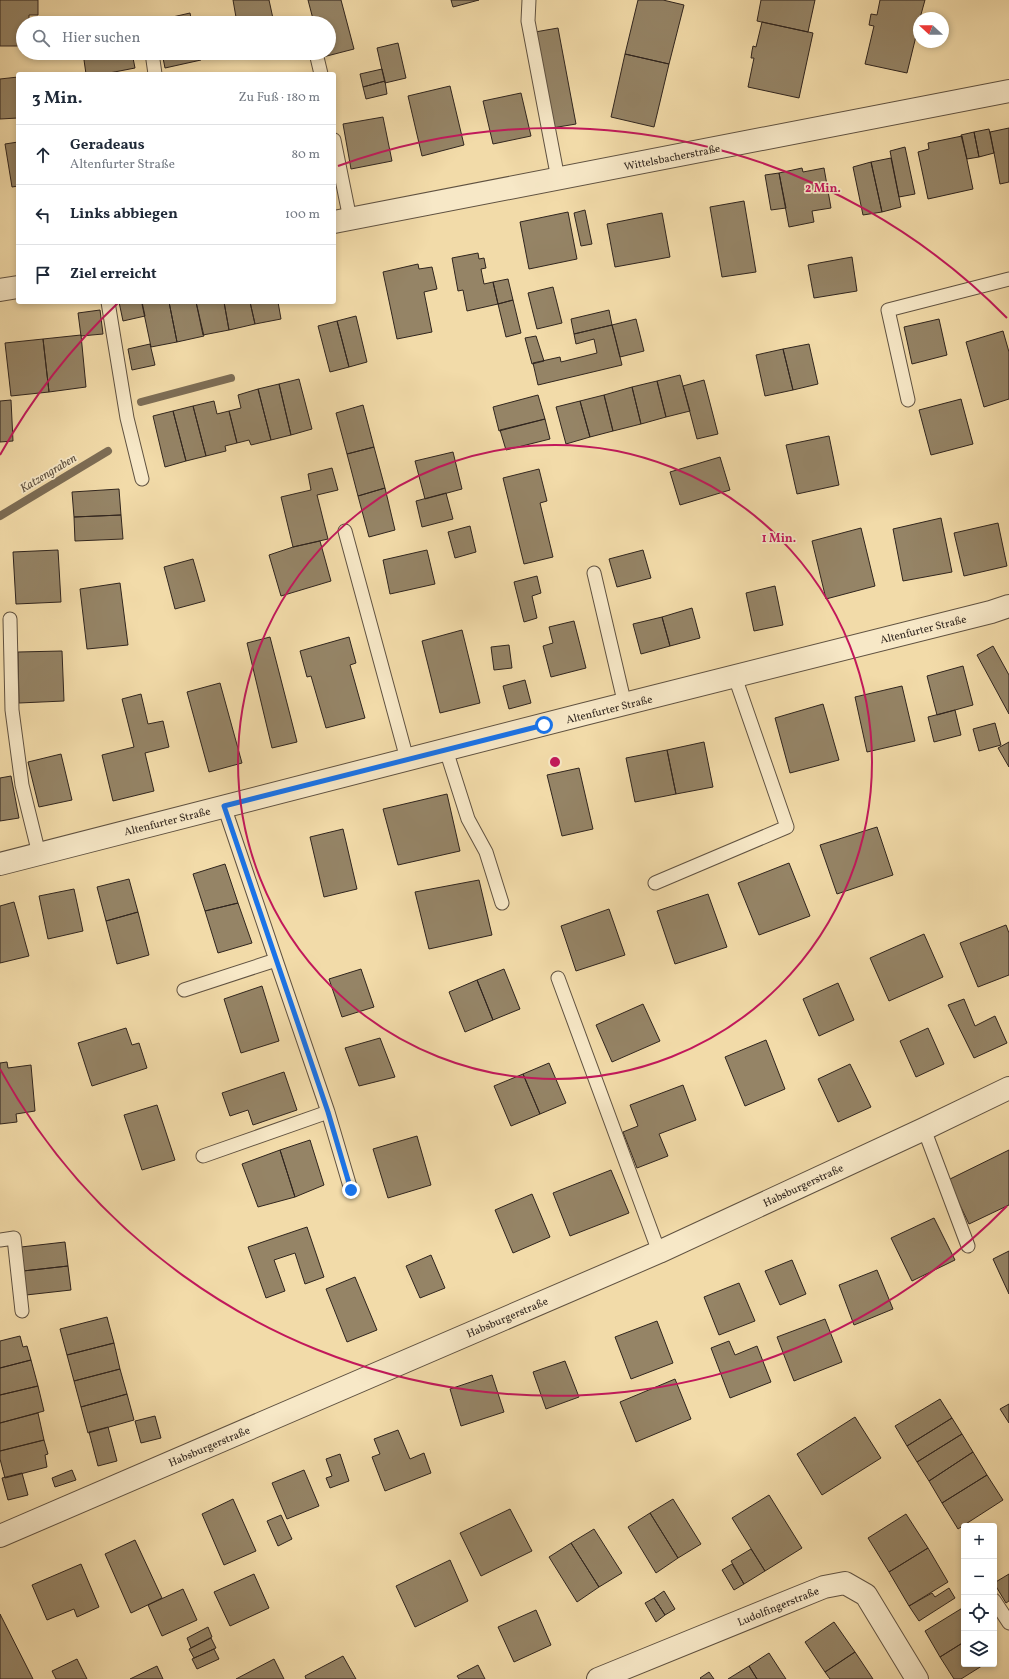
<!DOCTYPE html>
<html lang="de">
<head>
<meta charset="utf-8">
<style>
  body { margin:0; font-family:Vollkorn,serif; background:#f6f6f7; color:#1f2937 }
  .controls { position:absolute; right:12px; bottom:12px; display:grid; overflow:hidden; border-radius:4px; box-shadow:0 2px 6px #0003 }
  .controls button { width:36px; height:36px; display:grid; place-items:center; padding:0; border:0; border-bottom:1px solid #e0e1e3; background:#fff; color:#1f2937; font:20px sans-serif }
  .compass { position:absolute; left:913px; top:12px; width:36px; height:36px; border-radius:50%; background:#fff; box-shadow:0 2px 6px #0003; rotate:291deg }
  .stop { position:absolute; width:12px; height:12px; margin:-9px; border:3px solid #1a73e8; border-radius:50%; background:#fff }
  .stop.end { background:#1a73e8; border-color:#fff; box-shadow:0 1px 4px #0008 }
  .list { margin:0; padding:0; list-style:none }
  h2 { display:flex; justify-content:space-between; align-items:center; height:52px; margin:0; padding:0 16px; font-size:17px }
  h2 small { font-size:13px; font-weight:400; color:#747a83 }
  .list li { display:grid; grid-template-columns:26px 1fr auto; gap:12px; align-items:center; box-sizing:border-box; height:60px; padding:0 16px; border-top:1px solid #e0e1e3 }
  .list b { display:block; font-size:15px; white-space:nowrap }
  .list p { margin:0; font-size:13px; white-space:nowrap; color:#747a83 }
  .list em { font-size:13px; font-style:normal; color:#747a83 }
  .icon { flex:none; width:22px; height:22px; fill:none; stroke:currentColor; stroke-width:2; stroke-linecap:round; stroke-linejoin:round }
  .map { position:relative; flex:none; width:1009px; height:1679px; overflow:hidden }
  .search { position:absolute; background:#fff; box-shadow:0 2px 6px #0003; left:16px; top:16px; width:320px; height:44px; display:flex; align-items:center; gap:10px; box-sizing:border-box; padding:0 14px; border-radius:22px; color:#747a83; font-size:15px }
  .panel { position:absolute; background:#fff; box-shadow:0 2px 6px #0003; left:16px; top:72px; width:320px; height:232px; border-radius:4px }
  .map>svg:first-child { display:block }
</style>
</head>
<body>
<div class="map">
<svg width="1009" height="1679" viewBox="0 0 1009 1679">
  <rect width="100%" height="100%" fill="#f2dba9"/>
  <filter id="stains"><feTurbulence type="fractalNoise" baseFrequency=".005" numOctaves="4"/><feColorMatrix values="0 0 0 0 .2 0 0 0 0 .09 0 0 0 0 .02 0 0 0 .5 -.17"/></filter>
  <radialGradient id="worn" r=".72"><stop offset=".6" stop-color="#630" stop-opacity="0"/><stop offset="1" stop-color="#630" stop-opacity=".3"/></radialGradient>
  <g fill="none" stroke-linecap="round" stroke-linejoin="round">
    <!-- stream -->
    <path stroke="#7d6d55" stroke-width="8" d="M141 402 231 378
      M0 516 108 451"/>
  </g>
  <!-- building -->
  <path fill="#958466" stroke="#30251e" d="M0 0H38V15H29V23H23V46H0Z
    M233 0H269L274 23H237Z
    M308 0H341L354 49 323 57 322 53H329V23H314Z
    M451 0H479L453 7Z
    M638 0H663L684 5 669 64 625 54Z
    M761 0H815L808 32 757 21Z
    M880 0H925L920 18H919V24L907 73 865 64 874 26 869 25 871 14 877 15Z
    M190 13 192 23H155V21Z
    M762 22 813 33 799 98 748 87 754 58H751L752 51 753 46 756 47Z
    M558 28 576 124 552 128 535 32Z
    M398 43 406 78 385 83 377 48Z
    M83 53H132L135 68 104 74H86Z
    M162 53H199L201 60 165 68Z
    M244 53H265L245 57Z
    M625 54 669 64 654 127 611 117Z
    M382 69 385 81 363 87 360 74Z
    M18 77V118L0 119V79Z
    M385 81 387 94 366 99 363 87Z
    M450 86 464 145 422 156 408 96Z
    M521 93 531 136 493 144 483 101Z
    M383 117 392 161 351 169 343 124Z
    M1009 128V182L1000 184 990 132Z
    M989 129 994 153 979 157 974 132Z
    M974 132 979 157 967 159 961 135Z
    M962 136 973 189 928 199 918 152 929 149 928 143Z
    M18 142V186L12 187 5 144Z
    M905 147 915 194 899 197 890 151Z
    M891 158 901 207 882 212 871 162Z
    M871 162 882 212 863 215 853 167Z
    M802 168 803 172 824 168 831 208 812 211 814 222 789 227 779 173Z
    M779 173 786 208 771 210 765 175Z
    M744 201 756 272 722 277 710 207Z
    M585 210 592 244 581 246 574 213Z
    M568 212 577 259 529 269 520 222Z
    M662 213 670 257 615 267 607 224Z
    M478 253 479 259 484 258 486 268 481 269 484 284 493 282 498 304 467 311 463 290 458 291 452 258Z
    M852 257 857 291 814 298 808 265Z
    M418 264 419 269 432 267 437 289 424 292 432 332 397 339 383 272Z
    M508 279 513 300 498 304 493 282Z
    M553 287 562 323 537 329 528 293Z
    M513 300 521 333 506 337 498 304Z
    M119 302H142L145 316 123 321Z
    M149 302H169L177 342 151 347 142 304Z
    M169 302H196L204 336 177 342Z
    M196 302H224L229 330 203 335Z
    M224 302H250L255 324 229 330Z
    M250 302H278L281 319 255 324Z
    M100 310 103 334 81 336 78 313Z
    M609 310 612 325 574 334 571 319Z
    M356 316 367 362 349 367 337 321Z
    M636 319 644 351 620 357 612 325Z
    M939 319 947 355 912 364 904 327Z
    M337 321 349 367 330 372 318 326Z
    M612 325 622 365 538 385 533 363 560 357 561 362 597 353 594 339 576 344 574 334Z
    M1003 331 1009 352V399L984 407 966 342Z
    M81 335 86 387 49 392 43 339Z
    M536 336 544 361 532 364 525 338Z
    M43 339 49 392 11 396 5 343Z
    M150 344 155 365 132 370 128 349Z
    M809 344 818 384 793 390 783 349Z
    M783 349 793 390 765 396 756 355Z
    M680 375 690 411 666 417 657 381Z
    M299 379 312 429 291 435 279 384Z
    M704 380 718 434 697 439 683 386Z
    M657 381 666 417 641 424 632 387Z
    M279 384 291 435 271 440 258 389Z
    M632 387 641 424 613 431 604 395Z
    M258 389 271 440 251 445 249 440 237 443 229 411 241 408 238 395Z
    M538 395 545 419 499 431 493 407Z
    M604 395 613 431 590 437 580 401Z
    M961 399 973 444 931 455 919 410Z
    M11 400 13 441 0 442V401Z
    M214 401 217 414 229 411 237 443 225 446 226 451 206 456 193 406Z
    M580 401 590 437 566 444 556 407Z
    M363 405 374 447 347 454 336 413Z
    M193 406 206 456 186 461 173 411Z
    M173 411 186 461 165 467 153 416Z
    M545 419 550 439 506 450 500 430Z
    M829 436 839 485 797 494 786 445Z
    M374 447 385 488 358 496 347 454Z
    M453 452 462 489 425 499 415 461Z
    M720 457 730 490 680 505 670 472Z
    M332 468 338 490 317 495 328 539 293 547 281 497 311 490 308 474Z
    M539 469 547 501 540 503 553 557 524 564 503 478Z
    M385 488 395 530 369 537 358 496Z
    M119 489 121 515 74 517 72 492Z
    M446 493 453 519 422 527 416 501Z
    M121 515 123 539 75 541 74 517Z
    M941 518 952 572 903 581 893 529Z
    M998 523 1007 566 964 576 954 533Z
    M470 526 476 552 455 558 448 532Z
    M861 528 875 586 826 599 812 541Z
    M320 541 331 581 281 596 269 555 293 547Z
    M58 550 61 602 16 604 13 552Z
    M427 550 435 584 390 594 383 560Z
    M643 550 651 578 617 587 609 559Z
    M193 559 205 601 175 609 164 567Z
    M537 576 541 593 532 596 537 618 524 622 514 582Z
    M120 583 128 645 87 649 80 589Z
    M775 586 783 625 754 631 746 593Z
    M692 608 700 638 670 646 662 617Z
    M662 617 670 646 641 654 633 624Z
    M574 621 586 668 551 677 543 646 553 643 549 627Z
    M462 630 480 703 440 713 422 641Z
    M270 637 297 742 272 748 247 643Z
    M349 637 356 663 350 665 365 718 326 728 311 676 307 677 300 651Z
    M509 645 512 668 494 670 491 647Z
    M993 646 1009 675V714L977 655Z
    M62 651 64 701 19 703 18 652Z
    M963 666 973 705 937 715 927 676Z
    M525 680 531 703 509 709 503 686Z
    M220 683 242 763 209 772 187 692Z
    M902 686 915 741 867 752 855 697Z
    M141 694 148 724 163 721 169 747 145 753 154 791 113 801 102 755 134 747 122 699Z
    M823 704 839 760 790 773 775 718Z
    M955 710 961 735 934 742 928 717Z
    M995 723 1001 745 979 751 973 729Z
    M704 742 713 787 676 794 667 750Z
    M1009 742V767L998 748Z
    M667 750 676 794 635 802 626 758Z
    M61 754 72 800 39 807 28 762Z
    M579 768 593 829 562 836 547 775Z
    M11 776 19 818 0 821V778Z
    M447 794 460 851 398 865 383 809Z
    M877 827 893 875 837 894 820 845Z
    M343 829 357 889 324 897 310 837Z
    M789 863 810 916 759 935 738 883Z
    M225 864 238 903 205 911 193 874Z
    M129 879 138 912 106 921 97 887Z
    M479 880 492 935 429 949 415 892Z
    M74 889 83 931 48 939 39 896Z
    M708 894 727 947 675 964 657 911Z
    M14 902 29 956 0 963V906Z
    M238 903 252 943 218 953 205 911Z
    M609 909 625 955 576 971 561 926Z
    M138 912 149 955 117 964 106 921Z
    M1006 925 1009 933V975L978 987 960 943Z
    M924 934 943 977 889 1001 870 958Z
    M361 969 374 1007 342 1017 329 979Z
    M504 969 520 1009 493 1020 477 980Z
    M477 980 493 1020 465 1032 449 992Z
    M838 983 854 1020 819 1036 803 999Z
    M262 986 279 1041 241 1053 224 999Z
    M964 999 975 1026 995 1016 1007 1043 974 1058 948 1005Z
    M643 1004 660 1041 612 1062 596 1025Z
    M126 1028 132 1045 139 1043 147 1068 92 1086 78 1043Z
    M928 1028 944 1064 916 1077 900 1041Z
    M380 1038 395 1077 359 1086 345 1048Z
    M766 1040 785 1089 745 1106 725 1057Z
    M7 1062 8 1068 31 1065 35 1111 16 1114 17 1122 0 1124V1063Z
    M549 1063 566 1103 540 1114 523 1074Z
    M850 1064 871 1107 838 1122 818 1079Z
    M284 1072 297 1110 253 1125 248 1110 230 1116 222 1093Z
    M523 1074 540 1114 511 1126 494 1086Z
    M683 1085 696 1120 659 1134 668 1156 637 1168 623 1132 638 1126 630 1105Z
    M157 1105 175 1160 142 1170 124 1115Z
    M417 1136 431 1185 388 1198 373 1149Z
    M310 1140 324 1185 295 1197 280 1150Z
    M280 1150 295 1197 258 1207 242 1164Z
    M1009 1150V1205L969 1224 948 1180Z
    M611 1170 629 1213 570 1236 553 1193Z
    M532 1194 550 1237 513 1253 495 1210Z
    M934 1218 955 1260 912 1281 891 1238Z
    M307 1227 324 1277 305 1284 295 1253 274 1260 285 1291 266 1298 248 1247Z
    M65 1242 68 1266 23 1271 21 1247Z
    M1009 1251V1294L993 1259Z
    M431 1255 445 1288 420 1298 406 1266Z
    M792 1260 806 1294 780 1305 765 1271Z
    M68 1266 71 1290 26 1295 23 1271Z
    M877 1270 893 1309 854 1325 839 1285Z
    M355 1277 377 1330 347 1342 326 1289Z
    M739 1283 755 1321 719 1335 704 1297Z
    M107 1317 114 1343 67 1355 60 1329Z
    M825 1319 842 1362 794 1381 777 1337Z
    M657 1321 673 1363 631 1379 615 1337Z
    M20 1336 23 1347 27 1346 31 1360 0 1368V1341Z
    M729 1341 735 1355 757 1346 771 1382 730 1398 711 1348Z
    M114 1343 120 1369 74 1381 67 1355Z
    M31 1360 38 1386 0 1395V1368Z
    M565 1361 579 1397 546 1409 533 1372Z
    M120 1369 127 1394 81 1407 74 1381Z
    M492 1375 504 1412 461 1426 450 1389Z
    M675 1379 691 1419 636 1442 620 1402Z
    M38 1386 44 1411 0 1423V1395Z
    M127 1394 134 1420 88 1433 81 1407Z
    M940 1399 952 1418 907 1446 895 1426Z
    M1009 1404V1423L1000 1409Z
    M38 1413 44 1440 0 1451V1423Z
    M155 1416 161 1438 141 1443 135 1421Z
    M855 1417 881 1458 822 1495 797 1454Z
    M952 1418 962 1434 917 1462 907 1446Z
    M108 1427 117 1461 98 1466 89 1432Z
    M398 1430 410 1459 424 1453 431 1473 385 1491 372 1457 380 1454 374 1439Z
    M962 1434 973 1452 929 1481 917 1462Z
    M44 1440 48 1454 45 1455 47 1467 5 1478 0 1459V1451Z
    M973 1452 987 1475 942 1503 929 1481Z
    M340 1454 349 1481 330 1488 326 1478 332 1476 326 1459Z
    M72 1470 76 1480 55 1487 52 1478Z
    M304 1470 319 1506 287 1519 272 1483Z
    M22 1473 28 1495 8 1500 2 1478Z
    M987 1475 1003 1500 958 1529 942 1503Z
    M769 1495 802 1548 765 1571 732 1518Z
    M233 1499 256 1551 224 1565 202 1514Z
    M673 1499 701 1544 678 1558 650 1513Z
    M510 1509 532 1551 481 1576 460 1533Z
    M650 1513 678 1558 656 1573 628 1527Z
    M906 1514 928 1548 889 1572 868 1538Z
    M281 1515 292 1539 278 1546 267 1521Z
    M594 1529 622 1573 599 1587 571 1543Z
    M135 1540 162 1598 131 1613 105 1554Z
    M571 1543 599 1587 577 1602 549 1557Z
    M928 1548 948 1582 909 1606 889 1572Z
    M751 1549 765 1571 744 1584 731 1561Z
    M450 1560 468 1601 415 1627 396 1586Z
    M81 1564 99 1607 77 1617 74 1609 47 1620 32 1585Z
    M732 1564 744 1584 734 1590 722 1570Z
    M254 1574 269 1608 230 1626 214 1592Z
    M1009 1574V1601L1006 1603 994 1583Z
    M949 1588 955 1598 919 1621 909 1606 932 1593 935 1597Z
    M183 1589 197 1620 162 1636 148 1605Z
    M664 1591 675 1609 665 1615 654 1598Z
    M654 1598 665 1615 656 1622 645 1603Z
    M964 1607V1642L940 1657 925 1631Z
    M536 1610 551 1645 514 1662 498 1627Z
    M0 1614 33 1679H0Z
    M834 1622 855 1652 825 1672 805 1642Z
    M208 1627 212 1637 191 1648 187 1638Z
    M211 1638 216 1648 194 1658 189 1649Z
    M964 1642V1664H985L961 1679H954L940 1657Z
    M214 1649 219 1659 197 1669 192 1659Z
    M855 1652 873 1679H830L825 1672Z
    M769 1653 780 1670 786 1679H757L749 1666Z
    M343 1656 356 1679H306L305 1676Z
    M77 1659 87 1679H56L52 1671Z
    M274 1659 284 1679H236Z
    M478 1665 485 1679H459L457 1676Z
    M157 1666 163 1679H130Z
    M749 1666 757 1679H728Z
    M709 1672 714 1679H701L700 1678Z"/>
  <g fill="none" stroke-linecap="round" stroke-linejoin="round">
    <!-- lane casing -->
    <g stroke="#605241" stroke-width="15">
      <path id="lane" d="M529 0 528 21 558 179
        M152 53 155 74
        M316 53 321 74
        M334 140 350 219
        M108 302 127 418 142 479
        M908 400 888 310 1009 279
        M345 531 407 759
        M594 573 625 705
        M10 619 12 710 22 785 39 854
        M446 750 468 819 486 852 502 903
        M224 806 276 960
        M655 883 787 827 735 677
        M558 978 659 1252
        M184 990 276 960 328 1112 351 1190
        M924 1129 968 1246
        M203 1156 328 1112
        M0 1240 14 1238 22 1311
        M994 1600 1009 1623"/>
    </g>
    <!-- street casing -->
    <g stroke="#605241" stroke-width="24">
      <path id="street" d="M334 222 1009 91
        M0 290 18 287
        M0 864C330 780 660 693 991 612L1009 606
        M0 1536 659 1252 924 1129 1009 1088
        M598 1679 824 1587 845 1583 866 1595 917 1679"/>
    </g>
    <!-- lane -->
    <use href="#lane" stroke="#f7e8c7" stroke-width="13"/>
    <!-- street -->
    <use href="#street" stroke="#f7e8c7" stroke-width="22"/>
  </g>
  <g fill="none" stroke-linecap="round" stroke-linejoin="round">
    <!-- route -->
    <path stroke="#1a73e8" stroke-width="5" d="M351 1190 328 1112 224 806 544 725"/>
  </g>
  <!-- distance rings -->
  <g fill="none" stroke="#c2185b" stroke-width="2">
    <circle cx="555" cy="762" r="317"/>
    <path d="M1007 1206A634 634 0 0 1 0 1069M0 455A634 634 0 0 1 119 302M338 166A634 634 0 0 1 1007 318"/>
  </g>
  <g text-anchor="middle" stroke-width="3.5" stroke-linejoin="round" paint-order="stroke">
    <!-- street labels -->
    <g font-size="11" fill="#30251e" stroke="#f7e8c7">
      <text transform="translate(672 157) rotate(-11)" y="4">Wittelsbacherstraße</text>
      <text transform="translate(923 629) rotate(-14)" y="4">Altenfurter Straße</text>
      <text transform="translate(609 709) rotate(-14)" y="4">Altenfurter Straße</text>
      <text transform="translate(167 821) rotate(-14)" y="4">Altenfurter Straße</text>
      <text transform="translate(803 1185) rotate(-25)" y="4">Habsburgerstraße</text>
      <text transform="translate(507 1317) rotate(-23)" y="4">Habsburgerstraße</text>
      <text transform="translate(209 1446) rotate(-23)" y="4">Habsburgerstraße</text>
      <text transform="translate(778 1606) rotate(-22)" y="4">Ludolfingerstraße</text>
    </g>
    <!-- water labels -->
    <g font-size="12" font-style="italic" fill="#5d4f3e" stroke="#f7e8c7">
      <text transform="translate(48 473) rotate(-31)" y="4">Katzengraben</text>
    </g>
  </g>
  <circle cx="555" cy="762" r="6" fill="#c2185b" stroke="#f7e8c7" stroke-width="2"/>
  <g font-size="12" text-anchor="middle" font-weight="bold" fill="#c2185b" stroke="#f7e8c7" stroke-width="3.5" stroke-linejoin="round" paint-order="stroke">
    <text x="823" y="192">2 Min.</text>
    <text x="779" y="542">1 Min.</text>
  </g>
  <rect width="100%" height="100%" filter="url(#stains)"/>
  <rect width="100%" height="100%" fill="url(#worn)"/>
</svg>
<div class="controls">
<button>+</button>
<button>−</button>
<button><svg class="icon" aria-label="locate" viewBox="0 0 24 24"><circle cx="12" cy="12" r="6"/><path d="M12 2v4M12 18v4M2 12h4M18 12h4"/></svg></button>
<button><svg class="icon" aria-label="layers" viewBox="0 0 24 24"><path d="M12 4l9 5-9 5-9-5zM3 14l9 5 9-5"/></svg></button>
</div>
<svg class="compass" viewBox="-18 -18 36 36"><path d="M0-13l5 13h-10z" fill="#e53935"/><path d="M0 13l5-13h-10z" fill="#747a83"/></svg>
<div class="stop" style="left:544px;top:725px"></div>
<div class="stop end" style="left:351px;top:1190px"></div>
<div class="search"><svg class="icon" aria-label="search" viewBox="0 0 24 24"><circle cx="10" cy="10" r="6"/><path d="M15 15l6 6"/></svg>Hier suchen</div>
<section class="panel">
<h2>3 Min.<small>Zu Fuß · 180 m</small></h2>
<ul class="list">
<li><svg class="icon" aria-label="ahead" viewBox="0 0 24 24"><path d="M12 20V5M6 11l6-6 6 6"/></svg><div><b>Geradeaus</b><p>Altenfurter Straße</p></div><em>80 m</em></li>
<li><svg class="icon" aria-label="left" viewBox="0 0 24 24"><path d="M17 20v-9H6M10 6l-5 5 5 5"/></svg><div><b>Links abbiegen</b></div><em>100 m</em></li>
<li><svg class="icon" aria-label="arrive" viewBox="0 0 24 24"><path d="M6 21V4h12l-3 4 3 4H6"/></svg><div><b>Ziel erreicht</b></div></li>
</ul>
</section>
</div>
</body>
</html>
